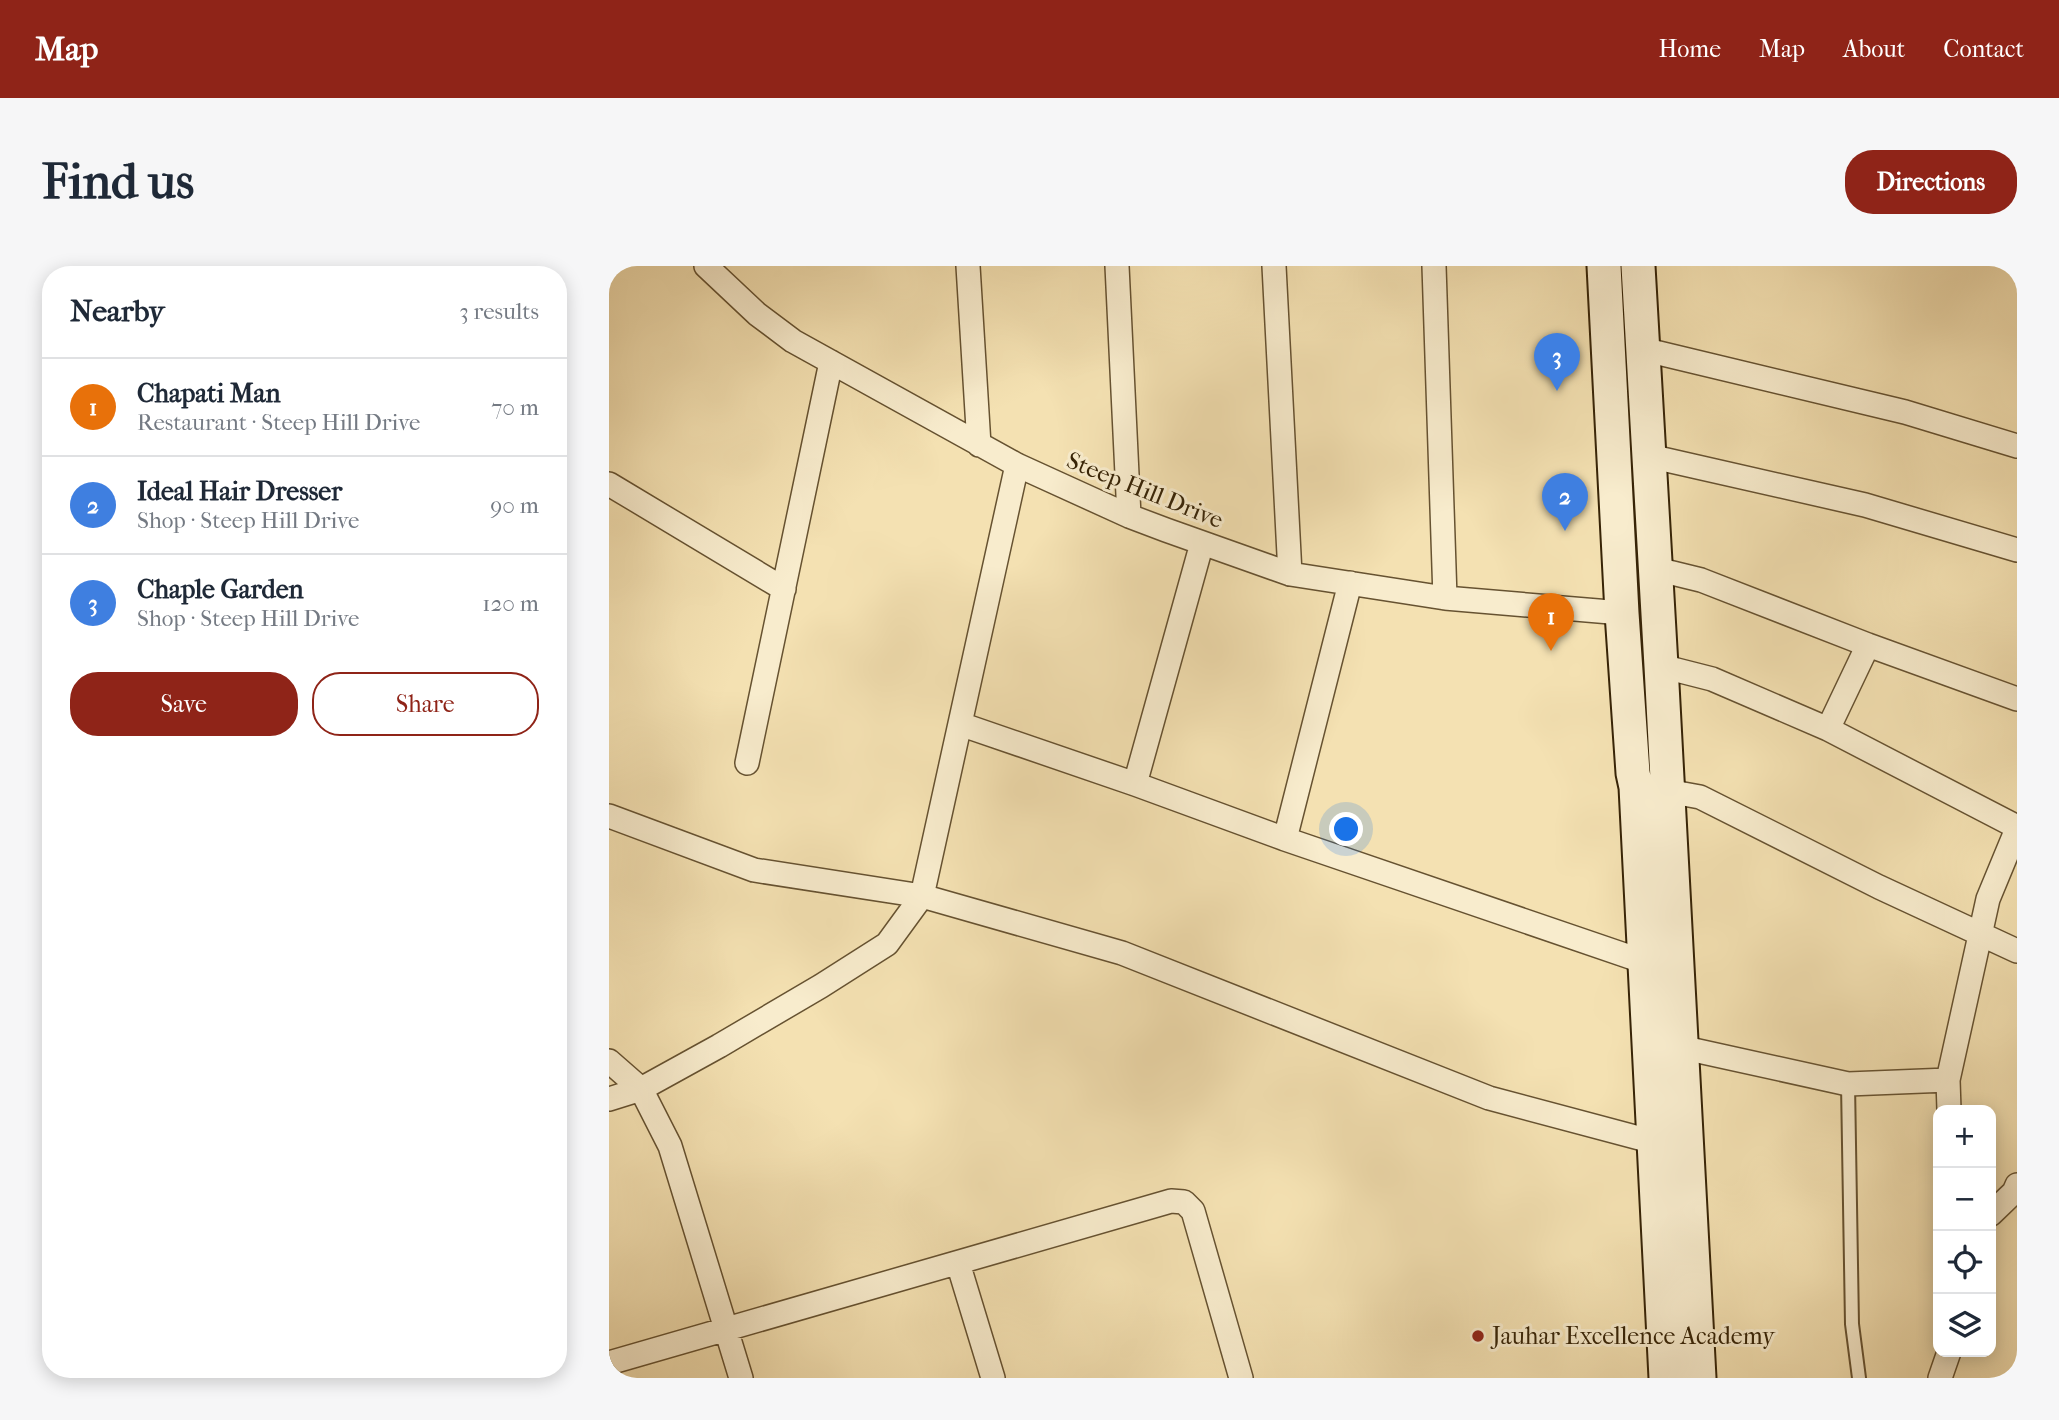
<!DOCTYPE html>
<html lang="en">
<head>
<meta charset="utf-8">
<style>
  body { margin:0; font-family:"IM FELL French Canon",serif; background:#f6f6f7; color:#1f2937 }
  .controls { position:absolute; right:21px; bottom:21px; display:grid; overflow:hidden; border-radius:14px; box-shadow:0 4px 18px #0003 }
  .controls button { width:63px; height:63px; display:grid; place-items:center; padding:0; border:0; border-bottom:2px solid #e0e1e3; background:#fff; color:#1f2937; font:35px sans-serif }
  .you { position:absolute; left:738px; top:564px; width:24px; height:24px; margin:-18px; border:5px solid #fff; border-radius:50%; background:#1a73e8; box-shadow:0 0 0 10px #1a73e833 }
  .badge { display:grid; place-items:center; width:46px; height:46px; border-radius:50%; background:#8f2418; color:#fff; font-size:23px; font-weight:700 }
  .pin { position:absolute; translate:-50% -58px; filter:drop-shadow(0 2px 4px #0008) }
  .pin::after { content:''; position:absolute; top:37px; width:24px; height:21px; background:inherit; clip-path:polygon(0 0,100% 0,50% 100%) }
  .list { margin:0; padding:0; list-style:none }
  h2 { display:flex; justify-content:space-between; align-items:center; height:91px; margin:0; padding:0 28px; font-size:30px }
  h2 small { font-size:23px; font-weight:400; color:#747a83 }
  .list li { display:grid; grid-template-columns:46px 1fr auto; gap:21px; align-items:center; box-sizing:border-box; height:98px; padding:0 28px; border-top:2px solid #e0e1e3 }
  .list b { display:block; font-size:26px; white-space:nowrap }
  .list p { margin:0; font-size:23px; white-space:nowrap; color:#747a83 }
  .list em { font-size:23px; font-style:normal; color:#747a83 }
  .actions { display:flex; gap:14px; padding:21px 28px }
  .actions a { flex:1; padding:16px 0; border:2px solid #8f2418; border-radius:28px; text-align:center; font-size:24px; color:#8f2418 }
  .actions .main { background:#8f2418; color:#fff }
  .icon { flex:none; width:38px; height:38px; fill:none; stroke:currentColor; stroke-width:2; stroke-linecap:round; stroke-linejoin:round }
  .map { position:relative; flex:none; width:1408px; height:1112px; overflow:hidden; border-radius:28px }
  header { display:flex; align-items:center; gap:42px; box-sizing:border-box; height:98px; padding:0 35px; background:#8f2418; color:#fff }
  header strong { font-size:33px }
  nav { display:flex; gap:38px; margin-inline-start:auto; font-size:24px }
  .intro { display:flex; align-items:center; justify-content:space-between; box-sizing:border-box; height:168px; padding:0 42px }
  h1 { margin:0; font-size:49px }
  .button { padding:18px 32px; border-radius:28px; background:#8f2418; color:#fff; font-size:24px; font-weight:700 }
  main { display:flex; gap:42px; padding:0 42px }
  aside { flex:1; background:#fff; border-radius:28px; box-shadow:0 4px 18px #0003 }
  .map>svg:first-child { display:block }
</style>
</head>
<body>
<header>
<strong>Map</strong>
<nav><a>Home</a><a>Map</a><a>About</a><a>Contact</a></nav>
</header>
<div class="intro"><h1>Find us</h1><a class="button">Directions</a></div>
<main>
<aside>
<h2>Nearby<small>3 results</small></h2>
<ul class="list">
<li><span class="badge" style="background:#e8710a">1</span><div><b>Chapati Man</b><p>Restaurant · Steep Hill Drive</p></div><em>70 m</em></li>
<li><span class="badge" style="background:#3f7fe0">2</span><div><b>Ideal Hair Dresser</b><p>Shop · Steep Hill Drive</p></div><em>90 m</em></li>
<li><span class="badge" style="background:#3f7fe0">3</span><div><b>Chaple Garden</b><p>Shop · Steep Hill Drive</p></div><em>120 m</em></li>
</ul>
<div class="actions"><a class="main">Save</a><a>Share</a></div>
</aside>
<div class="map">
<svg width="1408" height="1112" viewBox="0 0 1408 1112">
  <rect width="100%" height="100%" fill="#f4e1b2"/>
  <filter id="stains"><feTurbulence type="fractalNoise" baseFrequency=".00286" numOctaves="4"/><feColorMatrix values="0 0 0 0 .2 0 0 0 0 .09 0 0 0 0 .02 0 0 0 .5 -.17"/></filter>
  <radialGradient id="worn" r=".72"><stop offset=".6" stop-color="#630" stop-opacity="0"/><stop offset="1" stop-color="#630" stop-opacity=".3"/></radialGradient>
  <g fill="none" stroke-linecap="round" stroke-linejoin="round">
    <!-- lane casing -->
    <g stroke="#665231" stroke-width="16">
      <path id="lane" d="M1239 818 1243 1058 1250 1112"/>
    </g>
    <!-- street casing -->
    <g stroke="#665231" stroke-width="26">
      <path id="street" d="M97 0 148 48 184 75 408 199 520 250 557 264 681 308 836 332 1013 347
        M359 0 370 179
        M508 0 520 250
        M665 0 681 308
        M825 0 836 332
        M1033 83 1296 146 1408 180
        M1040 190 1256 239 1408 284
        M0 218 175 323
        M1047 303 1092 314 1259 379 1408 433
        M1052 400 1103 413 1219 463 1408 561
        M351 458 526 518 676 573 1036 696
        M1219 463 1259 379
        M138 497 222 96
        M526 518 593 277
        M1047 523 1091 531 1270 621 1408 685
        M0 550 145 604 313 630 513 687 880 832 1045 876
        M676 573 741 317
        M1071 781 1239 818 1339 814
        M0 795 32 823 61 880 132 1112
        M0 833 32 823 110 780 212 720 278 678 313 630 408 199
        M1340 844 1339 814 1379 633 1408 563
        M1382 948 1405 926 1408 919
        M349 997 384 1112
        M0 1097 562 935 575 936 584 945 632 1112
        M1331 1112 1340 1086"/>
    </g>
    <!-- secondary casing -->
    <g stroke="#362306" stroke-width="37">
      <path id="secondary" d="M995 0 1013 347 1024 507 1027 521 1057 1112
        M1029 0 1052 400 1090 1112"/>
    </g>
    <!-- lane -->
    <use href="#lane" stroke="#f8eccd" stroke-width="12"/>
    <!-- street -->
    <use href="#street" stroke="#f8eccd" stroke-width="23"/>
    <!-- secondary -->
    <use href="#secondary" stroke="#f8eccd" stroke-width="33"/>
  </g>
  <!-- markers -->
  <circle fill="#8f2418" stroke="#f8eccd" stroke-width="2.5" cx="869" cy="1070" r="7"/>
  <g text-anchor="middle" stroke-width="6" stroke-linejoin="round" paint-order="stroke">
    <!-- street labels -->
    <g font-size="24" fill="#362306" stroke="#f8eccd">
      <text transform="translate(536 224) rotate(22)" y="8">Steep Hill Drive</text>
    </g>
    <!-- poi labels -->
    <g font-size="24" fill="#362306" stroke="#f8eccd" text-anchor="start">
      <text x="883" y="1078">Jauhar Excellence Academy</text>
    </g>
  </g>
  <rect width="100%" height="100%" filter="url(#stains)"/>
  <rect width="100%" height="100%" fill="url(#worn)"/>
</svg>
<div class="controls">
<button>+</button>
<button>−</button>
<button><svg class="icon" aria-label="locate" viewBox="0 0 24 24"><circle cx="12" cy="12" r="6"/><path d="M12 2v4M12 18v4M2 12h4M18 12h4"/></svg></button>
<button><svg class="icon" aria-label="layers" viewBox="0 0 24 24"><path d="M12 4l9 5-9 5-9-5zM3 14l9 5 9-5"/></svg></button>
</div>
<div class="you"></div>
<div class="pin badge" style="left:942px;top:385px;background:#e8710a">1</div>
<div class="pin badge" style="left:956px;top:265px;background:#3f7fe0">2</div>
<div class="pin badge" style="left:948px;top:125px;background:#3f7fe0">3</div>
</div>
</main>
</body>
</html>
